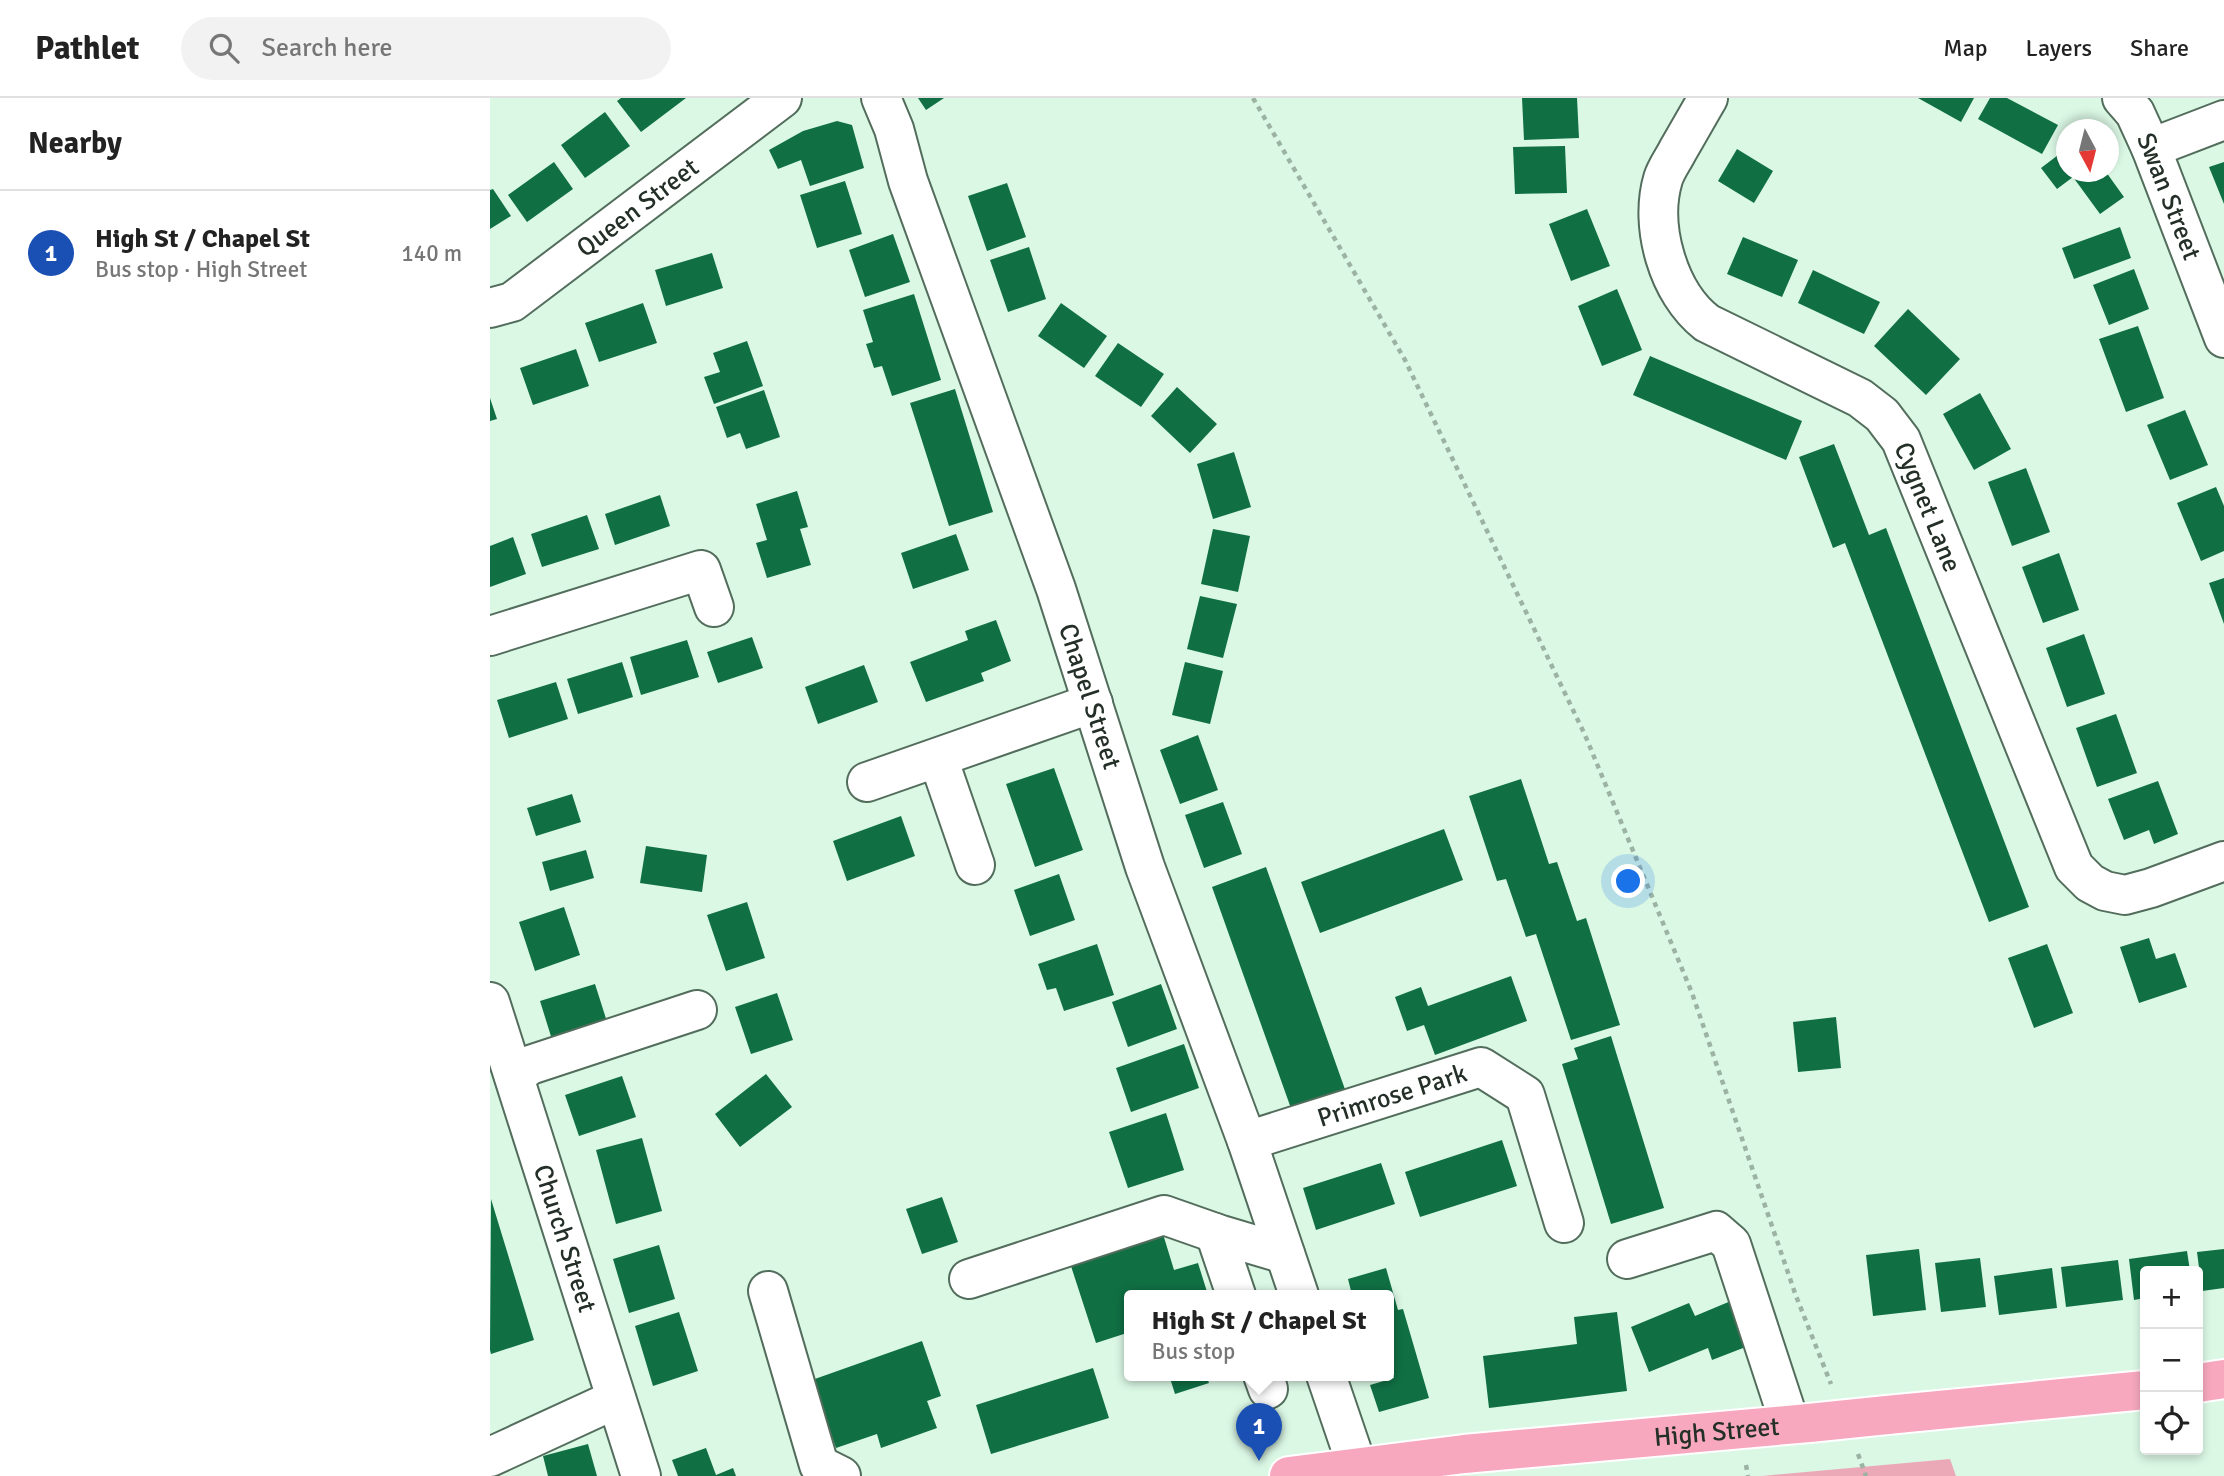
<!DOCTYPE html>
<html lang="en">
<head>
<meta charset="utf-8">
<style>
  body { margin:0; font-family:Signika,sans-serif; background:#f2f2f2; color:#222 }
  .controls { position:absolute; right:21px; bottom:21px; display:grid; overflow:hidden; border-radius:7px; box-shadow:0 4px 10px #0003 }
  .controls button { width:63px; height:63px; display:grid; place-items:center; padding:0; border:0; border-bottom:2px solid #e0e0e0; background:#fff; color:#222; font:35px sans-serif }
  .compass { position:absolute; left:1566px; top:21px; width:63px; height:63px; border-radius:50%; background:#fff; box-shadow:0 4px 10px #0003; rotate:173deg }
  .you { position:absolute; left:1139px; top:784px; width:24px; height:24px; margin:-18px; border:5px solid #fff; border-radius:50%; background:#1a73e8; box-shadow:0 0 0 10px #1a73e833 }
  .badge { display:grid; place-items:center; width:46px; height:46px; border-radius:50%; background:#d14472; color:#fff; font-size:23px; font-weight:700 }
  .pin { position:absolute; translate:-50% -58px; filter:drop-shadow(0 2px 4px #0008) }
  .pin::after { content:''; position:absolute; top:37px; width:24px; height:21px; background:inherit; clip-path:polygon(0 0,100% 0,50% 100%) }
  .popup { position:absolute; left:634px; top:1192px; width:270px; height:91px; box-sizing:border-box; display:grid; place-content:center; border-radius:7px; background:#fff; filter:drop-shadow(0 2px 5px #0005); font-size:23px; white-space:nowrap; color:#767676 }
  .popup b { font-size:26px; color:#222 }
  .popup::after { content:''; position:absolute; left:50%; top:100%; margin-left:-14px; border:14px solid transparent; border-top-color:#fff }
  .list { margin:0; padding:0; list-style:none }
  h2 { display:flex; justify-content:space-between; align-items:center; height:91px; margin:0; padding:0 28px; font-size:30px }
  h2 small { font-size:23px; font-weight:400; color:#767676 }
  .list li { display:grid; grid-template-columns:46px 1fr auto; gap:21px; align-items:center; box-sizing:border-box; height:126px; padding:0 28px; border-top:2px solid #e0e0e0 }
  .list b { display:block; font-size:26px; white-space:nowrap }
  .list p { margin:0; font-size:23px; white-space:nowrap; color:#767676 }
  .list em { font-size:23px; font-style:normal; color:#767676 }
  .icon { flex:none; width:38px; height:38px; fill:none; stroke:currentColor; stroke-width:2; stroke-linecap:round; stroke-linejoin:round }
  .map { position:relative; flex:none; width:1734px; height:1378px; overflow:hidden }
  header { display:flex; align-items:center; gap:42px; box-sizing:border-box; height:98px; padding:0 35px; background:#fff; border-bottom:2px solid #e0e0e0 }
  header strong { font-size:33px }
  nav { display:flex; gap:38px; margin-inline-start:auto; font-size:24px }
  .search { width:490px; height:63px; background:#f2f2f2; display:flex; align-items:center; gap:18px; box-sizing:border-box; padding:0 24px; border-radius:38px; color:#767676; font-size:26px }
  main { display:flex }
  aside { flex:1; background:#fff }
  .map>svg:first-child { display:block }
</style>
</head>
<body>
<header>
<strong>Pathlet</strong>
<div class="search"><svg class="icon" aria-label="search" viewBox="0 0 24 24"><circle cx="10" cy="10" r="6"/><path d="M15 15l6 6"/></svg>Search here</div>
<nav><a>Map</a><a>Layers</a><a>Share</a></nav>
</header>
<main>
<aside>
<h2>Nearby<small></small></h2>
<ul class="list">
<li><span class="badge" style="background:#1a4fb4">1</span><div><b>High St / Chapel St</b><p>Bus stop · High Street</p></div><em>140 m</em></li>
</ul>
</aside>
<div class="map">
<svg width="1734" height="1378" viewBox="0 0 1734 1378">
  <rect width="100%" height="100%" fill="#dbf8e5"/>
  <!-- green -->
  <path fill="#eba9b8" d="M1460 1361 1466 1378H1272Z"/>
  <!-- building -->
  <path fill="#107044" d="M131 0H196L151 34 127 3Z
    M428 0H454L436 12Z
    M1032 0H1087L1089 40 1034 42Z
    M1428 0H1484L1471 24Z
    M1500 0H1517L1568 27 1552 56 1488 21Z
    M115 14 140 48 95 80 71 47Z
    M347 23 362 27 374 70 320 88 311 62 288 71 279 52 313 33Z
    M1075 48 1077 95 1025 96 1023 49Z
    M1247 51 1283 73 1264 105 1228 83Z
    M1576 51V74H1616L1634 99 1610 116 1583 79 1567 91 1551 70Z
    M64 64 83 91 37 124 18 97Z
    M1734 64V106L1719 69Z
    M355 83 372 136 327 150 310 97Z
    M517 85 536 139 497 153 478 98Z
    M3 91 21 118 0 131V92Z
    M1097 111 1120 168 1081 183 1059 126Z
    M1630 129 1641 160 1584 181 1572 150Z
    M403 136 420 184 375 199 359 152Z
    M1253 139 1308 162 1292 199 1237 176Z
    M539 149 556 201 518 214 500 162Z
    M222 155 233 190 176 208 165 172Z
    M1644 171 1659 211 1619 227 1603 187Z
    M1323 172 1390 204 1374 236 1308 205Z
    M1127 191 1152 252 1112 268 1088 208Z
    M424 196 451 282 402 298 392 268 384 270 376 246 383 244 373 212Z
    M153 205 167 245 109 264 95 225Z
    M571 205 617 238 594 270 548 238Z
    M1418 211 1470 261 1436 297 1384 248Z
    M1648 228 1674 300 1636 314 1609 241Z
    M257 243 273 288 224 306 214 279 230 274 223 255Z
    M628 245 674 276 651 309 605 278Z
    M86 251 99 288 43 307 30 270Z
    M1160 258 1312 323 1296 362 1143 297Z
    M687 289 727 326 700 355 661 318Z
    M465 291 503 414 459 428 420 305Z
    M274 292 290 339 256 351 250 335 237 340 226 309Z
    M1490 295 1521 351 1484 372 1453 316Z
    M0 300 7 321 0 323Z
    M1695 312 1718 367 1680 382 1657 327Z
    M1344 346 1379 437 1396 430 1539 809 1499 824 1355 445 1343 450 1309 359Z
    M744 354 761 409 723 421 707 366Z
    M1536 370 1560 434 1522 448 1498 384Z
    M1726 389 1734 408V453L1711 463 1687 405Z
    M307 393 318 429 310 431 321 467 277 480 266 445 277 442 266 406Z
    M170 397 180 428 125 447 115 416Z
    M97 417 109 451 52 469 41 436Z
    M723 431 760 438 748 494 711 486Z
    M466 436 479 472 423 491 411 455Z
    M23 439 36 476 0 489V448Z
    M1569 455 1589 512 1553 525 1532 469Z
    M1734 480V526L1719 485Z
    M710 498 747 506 733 560 697 551Z
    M506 522 521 563 491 575 494 583 436 604 420 564 478 542 475 533Z
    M1594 536 1615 596 1577 609 1556 550Z
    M262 539 273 570 228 585 217 554Z
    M197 542 209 579 151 597 140 559Z
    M132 564 143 599 88 616 77 581Z
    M695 564 733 573 720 626 682 617Z
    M374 567 388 604 328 626 315 589Z
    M66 584 78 621 19 640 7 602Z
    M1626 616 1647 675 1607 689 1586 630Z
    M708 637 728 692 690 706 670 652Z
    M564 670 593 752 545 769 516 686Z
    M1031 681 1059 766 1067 764 1087 823 1096 820 1130 927 1081 942 1046 836 1036 839 1016 781 1007 783 979 698Z
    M1668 683 1688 736 1664 746 1659 732 1634 742 1618 701Z
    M82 696 91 724 46 738 37 710Z
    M733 704 752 756 714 770 695 717Z
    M411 718 425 758 357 783 343 743Z
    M954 731 973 782 830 835 811 784Z
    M156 748 217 757 212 794 150 785Z
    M96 752 104 780 60 793 52 764Z
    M776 769 857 997 803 1016 722 789Z
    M569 776 585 822 540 838 524 792Z
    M257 804 275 860 236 873 217 817Z
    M74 809 90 857 45 873 29 824Z
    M1659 840 1666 861 1685 855 1697 889 1649 905 1630 849Z
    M607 846 624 897 574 913 566 890 557 892 548 866Z
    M1557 846 1583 915 1544 930 1518 860Z
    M1021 878 1037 923 945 957 934 927 917 933 905 899 931 889 938 908Z
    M105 886 119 930 64 948 50 903Z
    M671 886 687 931 638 949 622 904Z
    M287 895 303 942 261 956 245 909Z
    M1346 919 1351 970 1308 974 1303 924Z
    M1121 938 1174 1110 1121 1126 1072 966 1088 961 1084 950Z
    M694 946 709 990 641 1014 626 970Z
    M276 976 302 1009 250 1049 225 1016Z
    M132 978 146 1019 89 1038 75 997Z
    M676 1015 694 1072 638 1090 619 1034Z
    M152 1040 172 1113 126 1126 106 1052Z
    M1012 1042 1027 1088 930 1119 915 1074Z
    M891 1065 905 1106 826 1132 813 1090Z
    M452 1099 468 1144 432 1156 416 1111Z
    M1 1101 44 1242 1 1256 0 1252Z
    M673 1136 684 1172 708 1165 718 1197H640V1234L606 1245 580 1165Z
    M169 1147 185 1201 139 1215 123 1161Z
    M1429 1151 1436 1212 1383 1218 1376 1157Z
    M1734 1151V1190L1712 1193 1707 1154Z
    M1697 1153 1700 1173H1655V1200L1644 1202 1639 1161Z
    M1490 1160 1496 1209 1451 1214 1445 1165Z
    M1628 1162 1633 1202 1576 1209 1571 1169Z
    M896 1170 908 1212 913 1211 939 1300 889 1314 880 1287 904 1280 900 1266H898V1197H862L858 1181Z
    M1562 1170 1567 1210 1509 1217 1504 1178Z
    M1248 1200 1266 1245 1222 1262 1218 1250 1159 1274 1141 1229 1199 1205 1205 1218Z
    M189 1214 208 1273 163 1288 145 1228Z
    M1127 1214 1137 1293 999 1310 993 1258 1087 1246 1084 1219Z
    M432 1243 451 1298 437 1303 447 1330 391 1350 387 1336 346 1350 322 1282Z
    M603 1270 619 1320 501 1356 486 1307Z
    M679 1277H716L719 1285 685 1296Z
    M98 1346 107 1378H58L53 1358Z
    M216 1350 226 1377 243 1370 246 1378H188L182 1362Z"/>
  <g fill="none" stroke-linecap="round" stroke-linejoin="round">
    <!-- minor casing -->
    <g stroke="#536d5c" stroke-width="42">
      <g id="minor">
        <path id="s1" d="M391 0 404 31 418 83 566 491 655 769 757 1043 809 1197"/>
        <path id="s2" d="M1218 0C1208 17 1198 35 1188 52 1183 62 1176 71 1173 81 1159 128 1178 195 1217 225L1370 300 1392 317 1411 342 1584 769 1600 785 1615 793 1635 797 1661 790 1734 763"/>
        <path id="s3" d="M1632 0 1645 15 1661 50 1734 240"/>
        <path d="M1661 50 1734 22"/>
        <path id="s4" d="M0 210 22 204 292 0"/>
        <path d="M0 538 211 472 224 509"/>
        <path d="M448 660 485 767"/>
        <path d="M377 684 603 605"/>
        <path id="s5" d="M0 904 151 1378"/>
        <path d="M24 978 40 967 207 912"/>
        <path id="s6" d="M757 1043 991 969 1035 997 1074 1125"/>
        <path d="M725 1135 746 1197"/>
        <path d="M1137 1161 1226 1133 1241 1146 1300 1326"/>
        <path d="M479 1181 674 1117 731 1137 795 1156"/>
        <path d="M278 1193 329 1367 351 1378"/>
        <path d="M773 1277 778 1291"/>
        <path d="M836 1277 867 1368"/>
        <path d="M0 1359 126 1301"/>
      </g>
    </g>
    <!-- major casing -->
    <g stroke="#fff" stroke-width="42">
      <g id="major">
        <path d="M1708 1285 1734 1281"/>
        <path d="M1397 1317 1655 1292"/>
        <path id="s7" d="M799 1378 974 1356 1319 1325"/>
      </g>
    </g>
    <!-- path -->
    <path stroke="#9cb3a4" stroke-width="4.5" stroke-dasharray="5 5" stroke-linecap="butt" d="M763 0 915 262 1095 637 1202 895 1306 1198 1341 1286
      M1368 1356 1376 1378
      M1256 1367 1258 1378"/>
    <!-- minor -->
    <use href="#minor" stroke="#fff" stroke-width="38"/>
    <!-- major -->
    <use href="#major" stroke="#f7a8bf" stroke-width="38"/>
    <!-- major-bridge casing -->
    <g stroke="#fff" stroke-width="42" stroke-linecap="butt">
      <path id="major-bridge" d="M1319 1325 1397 1317"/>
    </g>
    <!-- major-bridge -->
    <use href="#major-bridge" stroke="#f7a8bf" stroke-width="38"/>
  </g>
  <g text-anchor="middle" stroke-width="7" stroke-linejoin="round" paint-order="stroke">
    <!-- street labels -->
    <g font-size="26" fill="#242f28" stroke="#f8fefa">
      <text dy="9" stroke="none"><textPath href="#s3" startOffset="110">Swan Street</textPath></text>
      <text dy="9" stroke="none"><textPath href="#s4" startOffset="180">Queen Street</textPath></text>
      <text dy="9" stroke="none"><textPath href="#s2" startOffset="553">Cygnet Lane</textPath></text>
      <text dy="9" stroke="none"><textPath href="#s1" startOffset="634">Chapel Street</textPath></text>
      <text dy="9" stroke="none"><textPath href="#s6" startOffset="152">Primrose Park</textPath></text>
      <text dy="9" stroke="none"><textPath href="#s5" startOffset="248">Church Street</textPath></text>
      <text dy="9" stroke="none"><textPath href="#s7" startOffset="430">High Street</textPath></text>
    </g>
  </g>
</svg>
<div class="controls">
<button>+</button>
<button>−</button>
<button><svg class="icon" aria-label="locate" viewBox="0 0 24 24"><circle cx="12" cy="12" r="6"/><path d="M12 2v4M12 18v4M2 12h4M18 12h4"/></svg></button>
</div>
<svg class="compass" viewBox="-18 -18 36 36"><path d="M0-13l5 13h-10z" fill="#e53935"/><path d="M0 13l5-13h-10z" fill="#767676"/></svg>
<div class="you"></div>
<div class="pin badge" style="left:769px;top:1363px;background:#1a4fb4">1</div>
<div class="popup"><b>High St / Chapel St</b>Bus stop</div>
</div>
</main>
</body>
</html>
